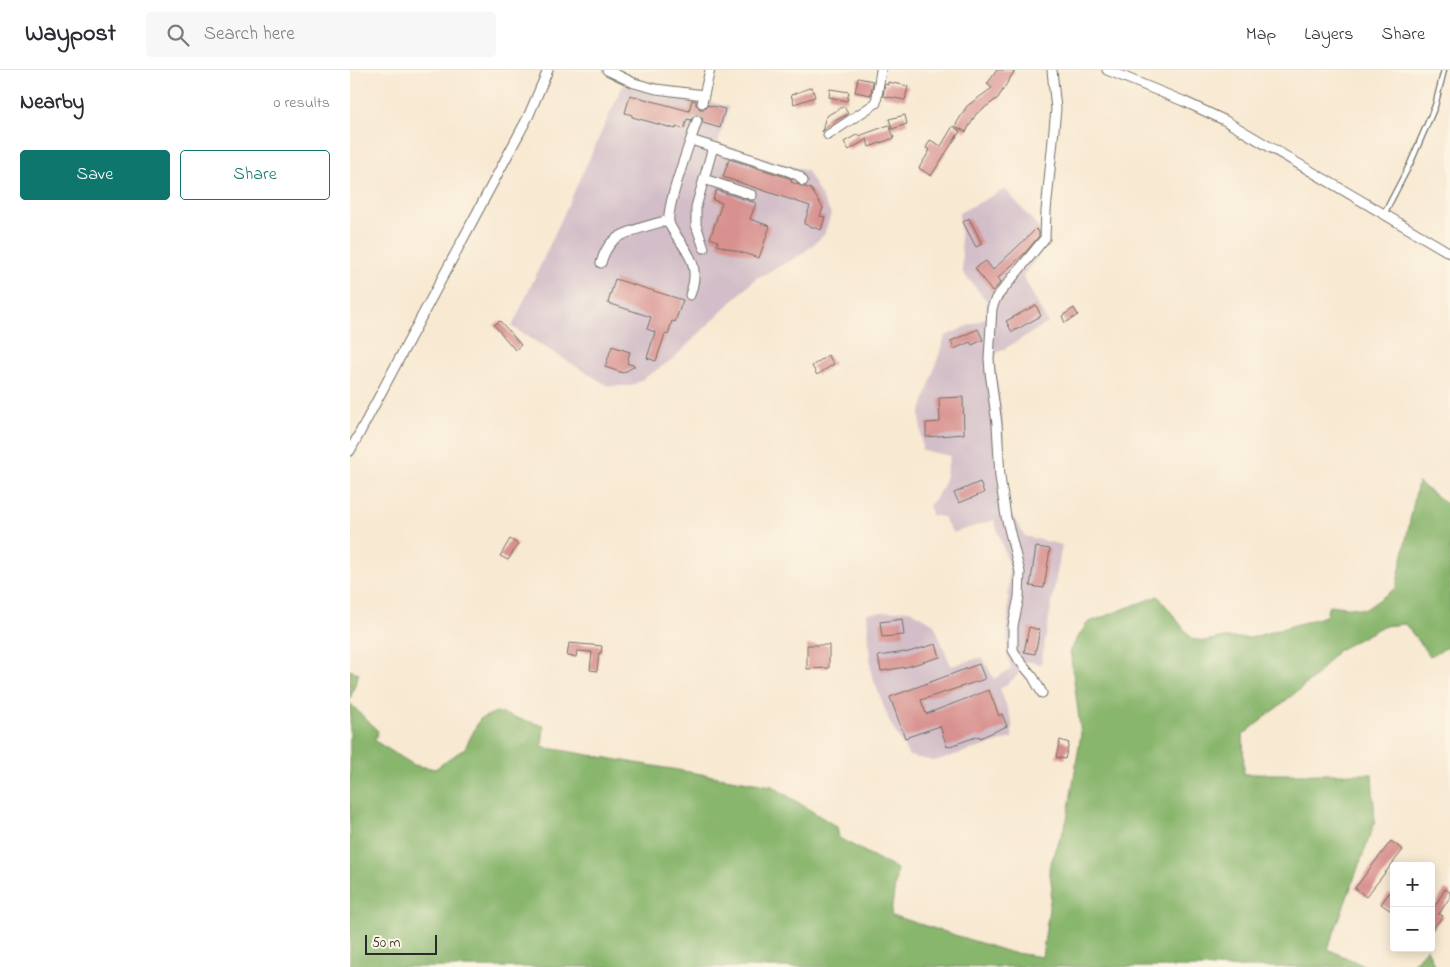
<!DOCTYPE html>
<html lang="en">
<head>
<meta charset="utf-8">
<style>
  body { margin:0; font-family:"Indie Flower",sans-serif; background:#f7f7f7; color:#2b2b33 }
  .controls { position:absolute; right:15px; bottom:15px; display:grid; overflow:hidden; border-radius:5px; box-shadow:0 2px 12px #0003 }
  .controls button { width:45px; height:45px; display:grid; place-items:center; padding:0; border:0; border-bottom:1px solid #e1e1e2; background:#fff; color:#2b2b33; font:25px sans-serif }
  .scale { position:absolute; left:15px; bottom:12px; width:72px; box-sizing:border-box; padding-left:5px; border:2px solid #2b2b2b; border-top:0; font-size:14px; line-height:18px; white-space:nowrap; color:#2b2b2b; -webkit-text-stroke:4px #fcf5e5; paint-order:stroke }
  .list { margin:0; padding:0; list-style:none }
  h2 { display:flex; justify-content:space-between; align-items:center; height:65px; margin:0; padding:0 20px; font-size:21px }
  h2 small { font-size:16px; font-weight:400; color:#7c7c81 }
  .actions { display:flex; gap:10px; padding:15px 20px }
  .actions a { flex:1; padding:11px 0; border:1px solid #0f766e; border-radius:5px; text-align:center; font-size:18px; color:#0f766e }
  .actions .main { background:#0f766e; color:#fff }
  .icon { flex:none; width:28px; height:28px; fill:none; stroke:currentColor; stroke-width:2; stroke-linecap:round; stroke-linejoin:round }
  .map { position:relative; flex:none; width:1100px; height:897px; overflow:hidden }
  header { display:flex; align-items:center; gap:30px; box-sizing:border-box; height:70px; padding:0 25px; background:#fff; border-bottom:1px solid #e1e1e2 }
  header strong { font-size:24px }
  nav { display:flex; gap:28px; margin-inline-start:auto; font-size:18px }
  .search { width:350px; height:45px; background:#f7f7f7; display:flex; align-items:center; gap:12px; box-sizing:border-box; padding:0 18px; border-radius:5px; color:#7c7c81; font-size:19px }
  main { display:flex }
  aside { flex:1; background:#fff }
  .map>svg:first-child { display:block }
</style>
</head>
<body>
<header>
<strong>Waypost</strong>
<div class="search"><svg class="icon" aria-label="search" viewBox="0 0 24 24"><circle cx="10" cy="10" r="6"/><path d="M15 15l6 6"/></svg>Search here</div>
<nav><a>Map</a><a>Layers</a><a>Share</a></nav>
</header>
<main>
<aside>
<h2>Nearby<small>0 results</small></h2>
<ul class="list">
</ul>
<div class="actions"><a class="main">Save</a><a>Share</a></div>
</aside>
<div class="map">
<svg width="1100" height="897" viewBox="0 0 1100 897">
  <rect width="100%" height="100%" fill="#fcf5e5"/>
  <filter id="ink" filterUnits="userSpaceOnUse"><feTurbulence type="fractalNoise" baseFrequency=".02" numOctaves="2"/><feDisplacementMap in="SourceGraphic" scale="10" xChannelSelector="R" yChannelSelector="G"/><feConvolveMatrix kernelMatrix="1 2 1 2 8 2 1 2 1" color-interpolation-filters="sRGB"/></filter>
  <filter id="wash" filterUnits="userSpaceOnUse"><feTurbulence type="fractalNoise" baseFrequency=".0096" numOctaves="4" result="noise"/><feDisplacementMap in="SourceGraphic" scale="20" xChannelSelector="R" yChannelSelector="G"/><feGaussianBlur stdDeviation="1.12" result="paint"/><feColorMatrix in="noise" values="0 0 0 0 0 0 0 0 0 0 0 0 0 0 0 0 0 1.4 0 .05"/><feComposite in="paint" operator="in"/></filter>
  <g filter="url(#wash)">
    <rect width="100%" height="100%" fill="#f8e9d2"/>
    <!-- industrial -->
    <path fill="#d2bdc8" d="M273 15 319 29 340 27 379 37 368 73 457 101 481 144 474 165 451 185 405 209 323 289 282 316H258L162 257Z
      M655 119 700 170 673 206 698 253 647 283 644 291 653 356 654 405 661 444 675 466 712 475 691 594 675 591 667 606 650 619 662 651V668L584 691 559 686 540 653 521 603 517 543 560 540 584 554 601 596 632 587 644 609 661 599 657 584 659 496 644 450 603 463 593 447 581 445 579 436 593 417 600 386 572 380 570 344 595 266 636 248 637 231 613 203 609 143Z"/>
    <!-- forest -->
    <path fill="#89b66d" stroke="#5a704c" d="M1068 412 1100 437V576L1080 586 1055 554 1033 556 987 581 965 607 893 665 894 704H1022L1025 752 978 879 1017 897H0V633L28 661 25 671 64 695 85 699 115 678 130 649 146 642 194 656 192 677 422 716 487 757 489 768 547 799 541 845 659 882 692 887 702 818 699 798 717 750 731 664 720 580 737 553 808 526 842 569 855 571 870 568H900L976 546 979 535 1016 539 1046 518Z
      M0 600 9 603 0 629Z
      M1077 878 1085 897H1060Z"/>
    <g id="blocks">
      <!-- building -->
      <path fill="#d8918f" d="M647 0H665L648 28 626 44 616 62 605 56 617 36 642 18 637 14Z
        M508 8 523 11 521 25 505 22Z
        M538 12 558 16 555 30 533 26 535 14 538 15Z
        M462 17 465 27 444 34 441 25Z
        M480 19 499 22 497 31 479 27Z
        M280 25 339 41 342 30 346 31V35L350 39H354L358 35 375 39 370 58 353 53 352 47 346 45 341 50 337 49 334 59 326 57V59L282 47V45L275 43Z
        M494 36 498 44 481 53 472 62 475 49 478 45Z
        M555 45 557 54 542 59 539 49Z
        M539 55 544 68 519 77 517 69 499 80 494 72 508 64 509 66Z
        M603 56 610 61 581 106 569 98 580 80 576 78 580 70 591 76Z
        M379 89 436 107 442 109 441 112 461 119 473 138 470 146 475 147 471 160 454 154 460 136 373 107Z
        M366 120 406 133 400 149 420 156 409 188 367 175 368 171 360 168 372 133 363 130Z
        M619 148 632 174 626 177 613 152Z
        M686 159 689 162V166L674 184 648 208 651 212 642 222 625 198 636 191 643 200Z
        M265 209 333 230 325 252 322 251 318 265 315 264 306 291 297 288 305 262 297 259 301 247 258 233Z
        M686 235 691 246 662 262 656 251Z
        M724 238 728 245 715 253 712 246Z
        M150 251 171 275 165 280 144 255Z
        M628 259 633 270 622 275 620 272 604 279 601 271Z
        M262 276 280 282 277 293 285 296 273 303 255 297Z
        M478 285 484 294 467 305 462 296Z
        M613 327 614 364 576 367V353L590 352 589 328Z
        M630 412 634 423 609 433 604 423Z
        M160 469 168 474 158 490 150 486Z
        M686 477 700 479 694 518 680 516Z
        M552 549 554 565 532 567 530 552Z
        M679 557 690 560 685 584 674 582Z
        M219 573 252 576 251 583H249L247 601 240 600 242 582 227 581 226 587 217 586Z
        M586 574 590 587 556 597 531 601 528 586 555 582V583Z
        M457 575H479V598L457 599Z
        M629 594 635 609 571 630 576 644 639 620 649 646 652 644 657 656 630 668 629 666 597 677 590 656 555 668 540 627Z
        M710 670 719 673 715 689 706 687Z
        M1041 771 1053 780 1016 827 1005 818Z
        M1095 819 1100 822V827L1089 844 1093 846 1081 861V837L1083 838 1085 836Z
        M1039 823 1044 826V843L1031 834Z"/>
    </g>
  </g>
  <g filter="url(#ink)">
    <use href="#blocks" fill-opacity="0" stroke="#736e65" stroke-width="1"/>
    <g fill="none" stroke-linecap="round" stroke-linejoin="round">
      <!-- street-tunnel -->
      <path stroke="#cfc3b1" stroke-width="9" stroke-dasharray="9 4.5" stroke-linecap="butt" d="M347 51 352 33"/>
      <!-- lane casing -->
      <g stroke="#736e65" stroke-width="7">
        <path id="lane" d="M1034 144 1060 94 1085 36 1094 0"/>
      </g>
      <!-- street casing -->
      <g stroke="#736e65" stroke-width="11">
        <path id="street" d="M257 0 284 13 306 19 354 25
          M757 0 833 31 874 50 1100 183
          M352 33 360 0
          M478 65 526 33 531 0
          M341 70 438 101 449 106 453 111
          M354 109 402 125
          M354 178 346 155V137L363 77
          M251 193C253 186 256 178 262 172 270 162 305 154 318 150
          M340 225C349 200 343 189 328 168 325 163 320 158 319 152 316 136 341 70 347 51
          M0 381 178 47 198 0
          M692 623 683 607 669 590 663 580V556L669 527 670 502 656 447 650 407 647 354 640 302 639 289 642 238 646 228 695 168 696 141 706 39 702 0"/>
      </g>
      <!-- lane -->
      <use href="#lane" stroke="#fff" stroke-width="4.5"/>
      <!-- street -->
      <use href="#street" stroke="#fff" stroke-width="9"/>
    </g>
  </g>
</svg>
<div class="controls">
<button>+</button>
<button>−</button>
</div>
<div class="scale">50 m</div>
</div>
</main>
</body>
</html>
